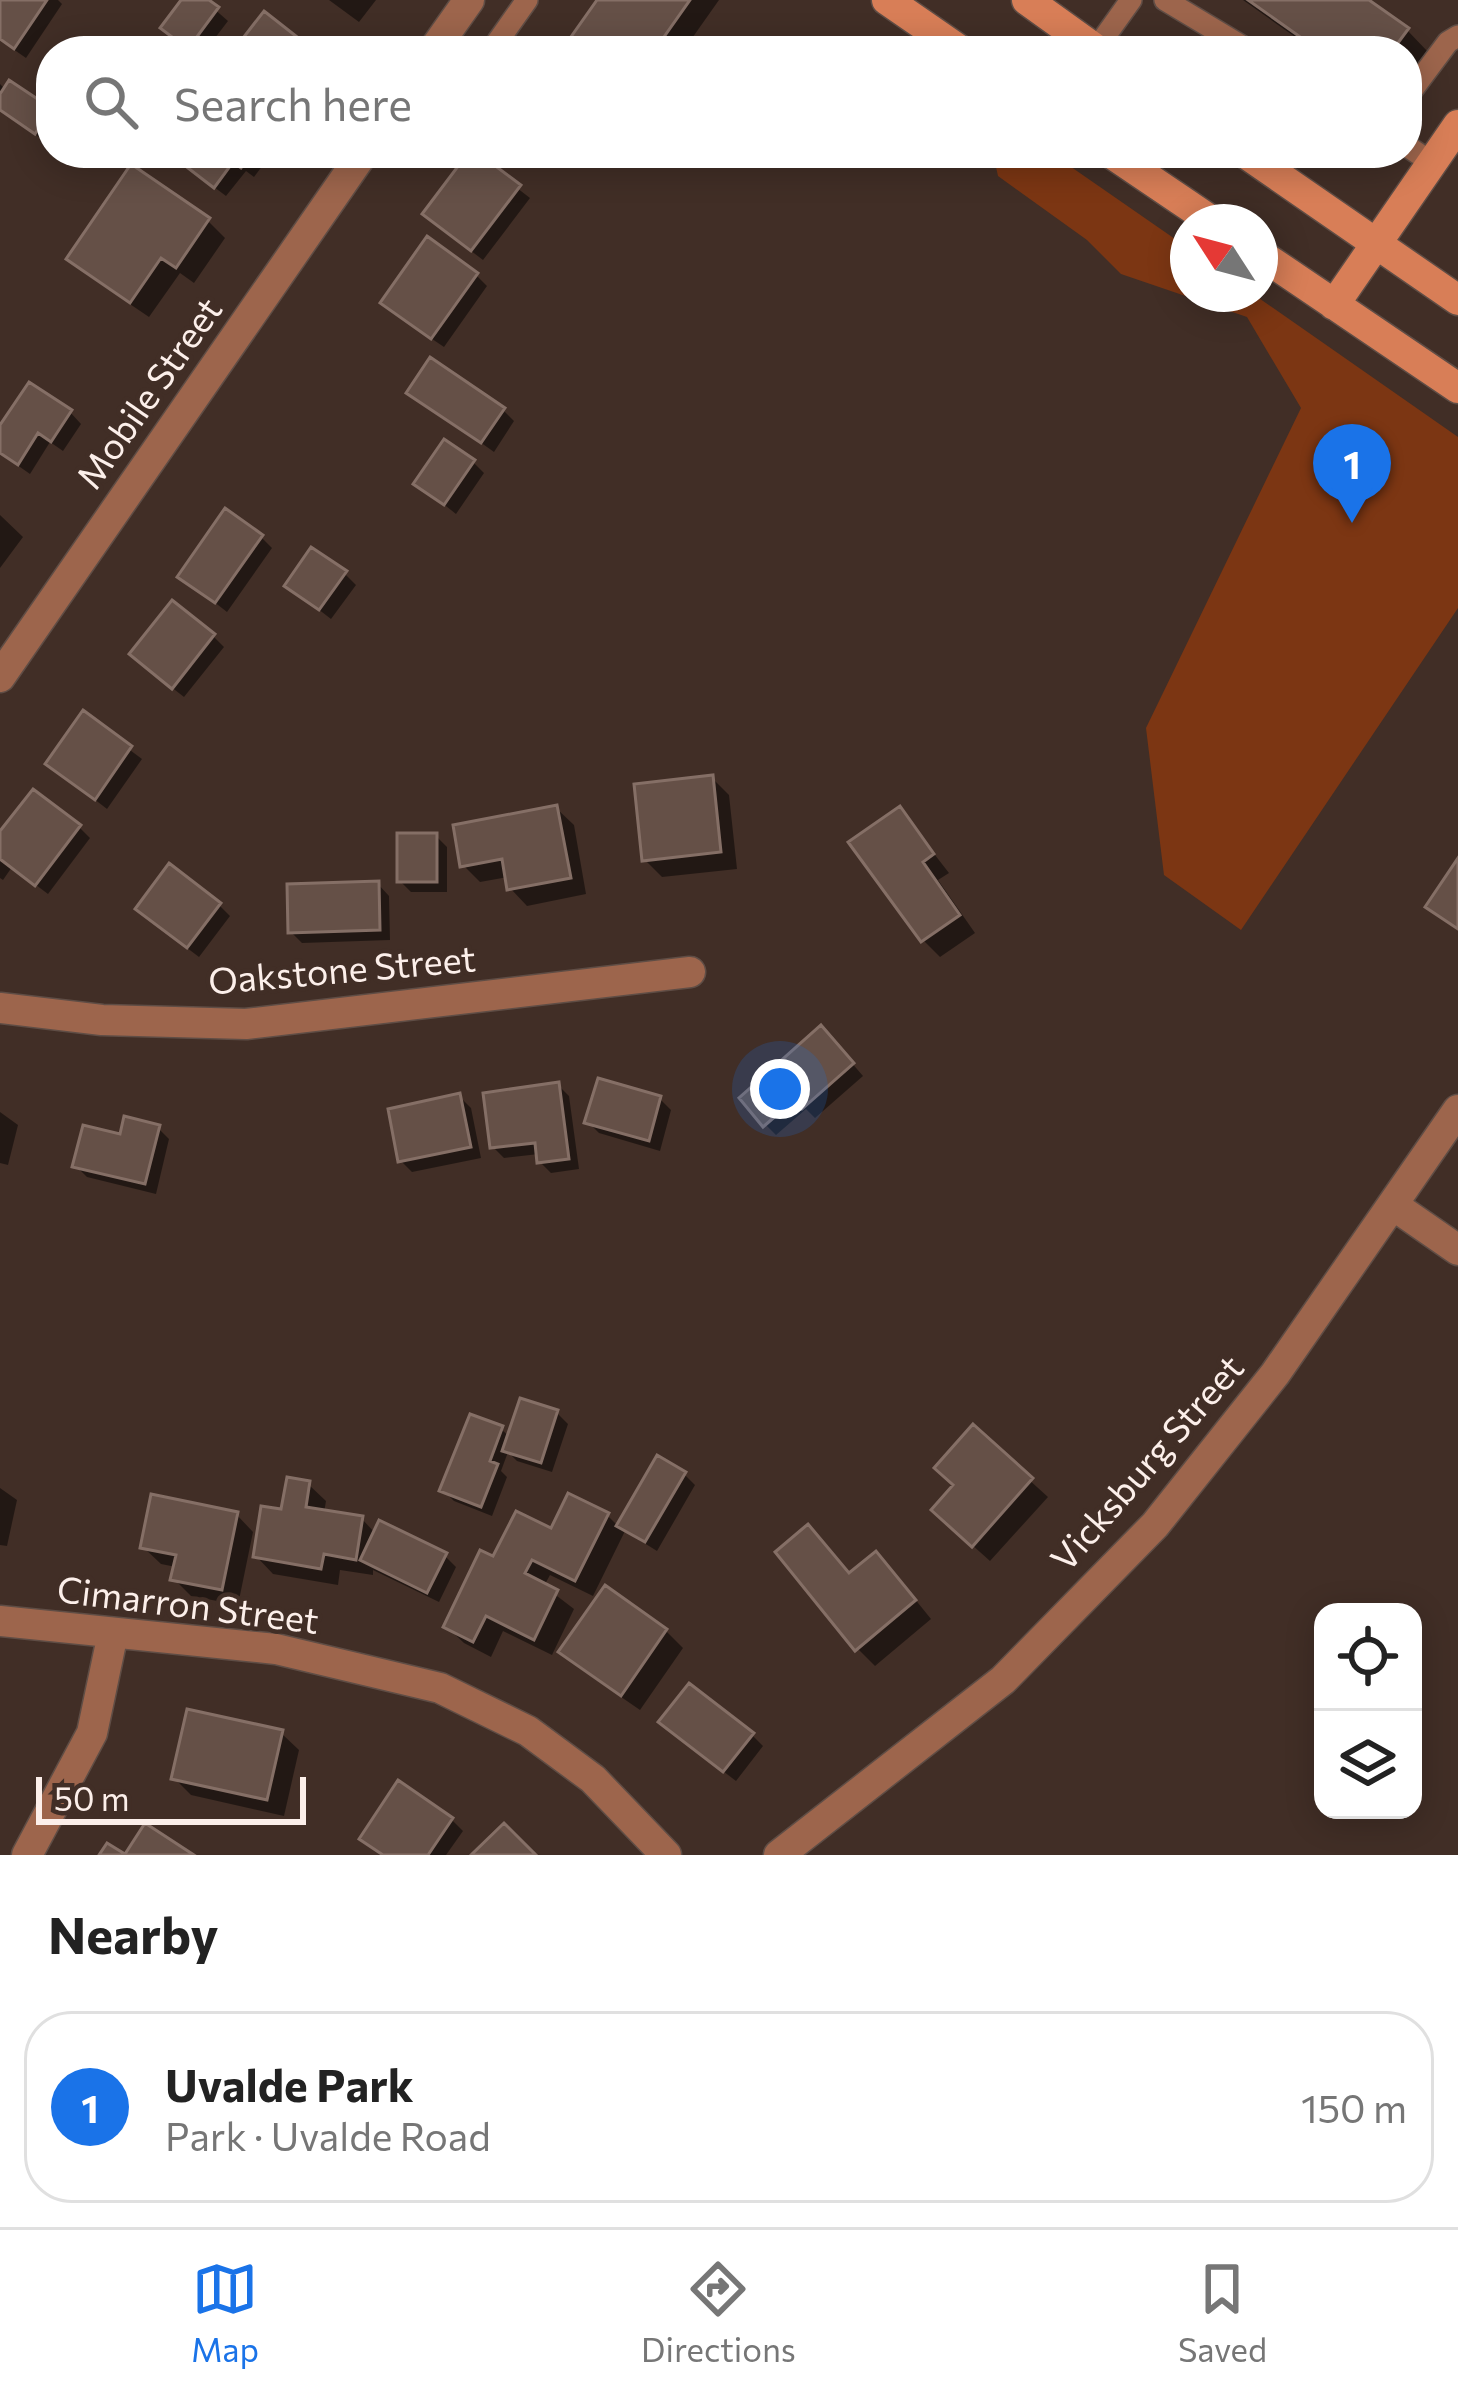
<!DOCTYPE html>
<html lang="en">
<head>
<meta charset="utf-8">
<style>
  body { margin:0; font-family:Commissioner,sans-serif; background:#f6f6f6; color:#222 }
  .controls { position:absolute; right:36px; bottom:36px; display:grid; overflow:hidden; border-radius:24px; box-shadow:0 6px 30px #0003 }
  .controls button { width:108px; height:108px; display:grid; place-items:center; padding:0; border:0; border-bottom:3px solid #e0e0e0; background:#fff; color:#222; font:60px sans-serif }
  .compass { position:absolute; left:1170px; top:204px; width:108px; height:108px; border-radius:50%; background:#fff; box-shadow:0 6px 30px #0003; rotate:306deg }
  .scale { position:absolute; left:36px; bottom:30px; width:270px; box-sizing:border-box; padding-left:12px; border:6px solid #fcefea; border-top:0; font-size:33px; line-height:42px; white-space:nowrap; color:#fcefea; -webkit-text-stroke:9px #412e26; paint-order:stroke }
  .you { position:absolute; left:780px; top:1089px; width:42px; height:42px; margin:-30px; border:9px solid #fff; border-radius:50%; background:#1a73e8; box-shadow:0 0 0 18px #1a73e833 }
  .badge { display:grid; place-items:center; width:78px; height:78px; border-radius:50%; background:#1a73e8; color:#fff; font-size:39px; font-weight:700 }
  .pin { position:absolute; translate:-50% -99px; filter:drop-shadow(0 3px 6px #0008) }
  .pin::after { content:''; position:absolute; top:63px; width:42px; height:36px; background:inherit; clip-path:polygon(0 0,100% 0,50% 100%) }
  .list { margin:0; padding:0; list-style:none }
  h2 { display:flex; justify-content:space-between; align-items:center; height:156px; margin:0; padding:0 48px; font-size:51px }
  h2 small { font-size:39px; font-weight:400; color:#767676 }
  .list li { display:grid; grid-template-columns:78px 1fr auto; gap:36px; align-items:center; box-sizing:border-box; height:192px; margin:0 24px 24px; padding:0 24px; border:3px solid #e0e0e0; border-radius:48px }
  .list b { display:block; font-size:45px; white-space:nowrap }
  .list p { margin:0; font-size:39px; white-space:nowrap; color:#767676 }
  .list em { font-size:39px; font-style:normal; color:#767676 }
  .icon { flex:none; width:66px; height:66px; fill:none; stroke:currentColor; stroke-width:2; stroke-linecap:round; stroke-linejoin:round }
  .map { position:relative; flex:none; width:1458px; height:1855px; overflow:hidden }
  .search { position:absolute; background:#fff; box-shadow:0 6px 30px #0003; left:36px; right:36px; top:36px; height:132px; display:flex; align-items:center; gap:30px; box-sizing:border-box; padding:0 42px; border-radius:48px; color:#767676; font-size:45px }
  .sheet { height:372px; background:#fff }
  nav { display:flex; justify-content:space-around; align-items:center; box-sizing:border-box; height:168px; border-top:3px solid #e0e0e0; background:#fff; font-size:33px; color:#767676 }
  nav a { display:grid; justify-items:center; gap:6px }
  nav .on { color:#1a73e8 }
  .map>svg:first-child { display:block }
</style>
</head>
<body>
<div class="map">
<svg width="1458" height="1855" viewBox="0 0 1458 1855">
  <rect width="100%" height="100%" fill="#412e26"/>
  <!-- green -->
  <path fill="#7c3613" d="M993 153H1051L1188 248V294H1253L1458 437V608L1241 930 1164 875 1146 728 1301 408 1247 317 1121 274 1087 240 998 176Z"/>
  <!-- shadow -->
  <path fill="#0007" d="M0 0H58L62 4 26 58 0 40Z
    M184 0H204L228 21 205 51H192L175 39Z
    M329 0H376L359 22Z
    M600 0H719L683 51H564Z
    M1243 0H1364L1407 30 1429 53 1407 85V51H1315Z
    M0 84 6 90 10 84 51 112 47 143 0 108Z
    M183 153H272L254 177 246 171 226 196 190 169Z
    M472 153 530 198 483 260 437 225Z
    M208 221 225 238 194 283 180 273 149 317 87 275 70 258Z
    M476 275 487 286 444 347 395 314Z
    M410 392 503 410 514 421 494 452Z
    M70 412 81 424 63 451 50 442 30 474 0 453V431Z
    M473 462 484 473 456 514 417 483Z
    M0 515 23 537 0 568Z
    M261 537 272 548 227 612 181 576Z
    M345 574 356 585 331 619 287 585Z
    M213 636 224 647 184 697 143 665Z
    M83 715 142 759 107 809 49 764Z
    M712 778 729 795 737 869 662 877 645 860Z
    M556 808 574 825 586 894 527 906 510 888 508 877 480 882 463 865Z
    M900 810 949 873 938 880 975 933 940 957 923 940Z
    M79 827 90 838 48 894 12 867 3 880 0 878V835Z
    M436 836 447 847V892H411L400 881Z
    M378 884 389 896 390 940 302 943 291 932Z
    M219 905 230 916 199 957 150 920Z
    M832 1040 863 1076 815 1118 806 1109 776 1135 765 1124Z
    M558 1085 569 1096 579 1169 551 1173 540 1162 539 1154 504 1158 493 1147Z
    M459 1096 471 1108 481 1158 412 1172 401 1161Z
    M660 1099 671 1110 660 1151 599 1133 588 1122Z
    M0 1112 18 1125 8 1165 0 1163Z
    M158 1128 169 1139 156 1194 87 1177 76 1166Z
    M557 1413 568 1424 552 1472 517 1461 508 1452 501 1471 507 1477 492 1516 454 1501 443 1490 501 1429 510 1437Z
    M973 1429 1048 1497 990 1561 952 1527Z
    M684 1474 695 1485 657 1551 625 1531 593 1596 550 1575 544 1586 574 1609 552 1655 503 1631 491 1657 464 1643 446 1626 495 1560 552 1532 607 1515 619 1527Z
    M308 1484 326 1501 324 1513 362 1519 376 1534 445 1556 456 1567 439 1602 373 1570V1575L340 1570 338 1585 273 1574 256 1556 284 1512Z
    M0 1488 17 1500 7 1546 0 1545Z
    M236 1514 253 1532 238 1605 191 1596 174 1579 176 1567 161 1564 143 1547Z
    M893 1572 931 1619 875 1666 858 1649 850 1576Z
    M605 1589 666 1631 683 1648 640 1710 579 1668 562 1651Z
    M281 1733 299 1750 284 1816 191 1795 174 1778Z
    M673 1733 752 1735 763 1746 736 1781Z
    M452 1820 463 1831 446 1855H382L363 1838Z"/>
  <!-- building -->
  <path fill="#655047" stroke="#856f66" stroke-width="3" d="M0 0H47L14 49 0 39Z
    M181 0H209L219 7 188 49 160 28Z
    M597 0H690L654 51H561Z
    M1248 0H1369L1409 28 1392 51H1320Z
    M264 11 315 51H233Z
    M9 80 51 108 35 134 0 110V94Z
    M179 153H253L241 168 233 162 214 188 175 158Z
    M468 153H478L521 185 471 251 422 214Z
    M131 164 210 218 176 268 161 258 130 303 66 259Z
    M427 236 478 273 431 339 380 303Z
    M430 357 505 408 481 443 406 393Z
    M29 382 72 410 51 442 38 433 18 465 0 453V425Z
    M444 439 475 460 444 505 413 484Z
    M225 508 263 535 215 603 177 577Z
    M311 547 347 571 319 610 284 586Z
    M172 600 215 634 172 689 129 654Z
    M83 710 132 746 95 800 45 764Z
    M713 775 721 852 642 861 634 784Z
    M33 789 81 825 35 886 0 859V831Z
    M557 805 571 878 507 890 502 859 460 867 453 825Z
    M900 806 934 854 923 862 960 915 921 942 848 842Z
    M397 833H437V882H397Z
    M1458 858V929L1425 907Z
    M169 863 221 903 187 948 135 909Z
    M379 881 380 930 288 933 287 884Z
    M821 1025 854 1063 802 1109 794 1100 763 1127 739 1098Z
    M598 1078 661 1096 649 1141 584 1123Z
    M559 1082 569 1159 537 1163 535 1143 490 1148 483 1093Z
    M460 1093 471 1147 398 1162 388 1109Z
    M124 1116 160 1125 145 1184 72 1167 83 1125 120 1134Z
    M520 1398 558 1410 541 1463 502 1451Z
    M470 1414 503 1426 490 1461 498 1464 481 1507 439 1491Z
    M973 1424 1033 1478 972 1547 931 1510 953 1485 934 1468Z
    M657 1455 686 1472 645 1542 616 1526Z
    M287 1477 310 1481 306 1507 363 1516 356 1560 324 1554 321 1569 253 1557 261 1506 281 1509Z
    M568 1493 609 1513 575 1581 532 1560 525 1573 558 1590 534 1640 486 1616 473 1642 443 1627 480 1550 493 1556 516 1511 551 1528Z
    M151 1494 238 1512 222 1590 170 1580 176 1555 140 1548Z
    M379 1520 447 1553 427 1593 360 1560Z
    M808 1524 849 1573 876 1551 916 1600 855 1651 775 1552Z
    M605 1585 667 1629 621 1696 558 1652Z
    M689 1683 754 1733 723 1772 658 1722Z
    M187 1709 283 1730 267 1800 171 1779Z
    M398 1780 453 1818 428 1855H383L359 1839Z
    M145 1823 194 1855H99L107 1843 125 1854Z
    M504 1823 536 1855H471Z"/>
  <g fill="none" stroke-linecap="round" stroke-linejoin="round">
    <!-- lane casing -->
    <g stroke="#5f4d45" stroke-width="24">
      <path id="lane" d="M1165 0 1250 51
        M498 41 527 0
        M1096 49 1131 0
        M1407 97 1448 42 1458 36
        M1407 146 1432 163"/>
    </g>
    <!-- street casing -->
    <g stroke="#5f4d45" stroke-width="33">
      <path id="street" d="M433 51 469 0
        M0 677 363 153
        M0 1008 102 1020 246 1024 690 972
        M1393 1205 1458 1250
        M0 1621 276 1649 440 1688 528 1731 593 1779 666 1855
        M27 1855 92 1733 113 1633
        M779 1855 1003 1680 1155 1525 1275 1374 1458 1110"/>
    </g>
    <!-- secondary casing -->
    <g stroke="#5f4d45" stroke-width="33">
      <path id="secondary" d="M887 0 961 51
        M1027 0 1098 51
        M1111 153 1213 222
        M1245 153 1458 300
        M1260 254 1458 388
        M1334 305 1458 125"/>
    </g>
    <!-- lane -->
    <use href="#lane" stroke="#9d654c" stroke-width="21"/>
    <!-- street -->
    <use href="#street" stroke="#9d654c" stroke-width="30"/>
    <!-- secondary -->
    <use href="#secondary" stroke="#d87e57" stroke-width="30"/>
  </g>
  <g text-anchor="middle" stroke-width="9" stroke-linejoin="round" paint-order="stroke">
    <!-- street labels -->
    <g font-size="36" fill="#fcefea" stroke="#412e26">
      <text transform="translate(149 393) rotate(-55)" y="13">Mobile Street</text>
      <text transform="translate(342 970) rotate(-5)" y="13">Oakstone Street</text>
      <text transform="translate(1147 1463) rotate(-49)" y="13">Vicksburg Street</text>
      <text transform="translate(188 1605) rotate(7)" y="13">Cimarron Street</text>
    </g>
  </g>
</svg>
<div class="controls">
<button><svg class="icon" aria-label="locate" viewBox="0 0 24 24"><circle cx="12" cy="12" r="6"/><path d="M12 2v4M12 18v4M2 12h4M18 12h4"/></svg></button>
<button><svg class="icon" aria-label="layers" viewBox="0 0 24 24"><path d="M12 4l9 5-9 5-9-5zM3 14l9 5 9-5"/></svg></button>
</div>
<svg class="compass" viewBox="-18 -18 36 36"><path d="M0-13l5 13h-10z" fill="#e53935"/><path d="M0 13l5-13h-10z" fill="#767676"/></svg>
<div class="scale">50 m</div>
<div class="you"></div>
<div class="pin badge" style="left:1352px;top:523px">1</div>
<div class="search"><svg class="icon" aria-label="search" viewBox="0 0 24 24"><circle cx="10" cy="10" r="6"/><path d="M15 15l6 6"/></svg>Search here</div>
</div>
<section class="sheet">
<h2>Nearby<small></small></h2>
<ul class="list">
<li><span class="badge">1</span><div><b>Uvalde Park</b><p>Park · Uvalde Road</p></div><em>150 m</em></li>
</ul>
</section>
<nav>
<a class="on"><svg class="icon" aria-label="map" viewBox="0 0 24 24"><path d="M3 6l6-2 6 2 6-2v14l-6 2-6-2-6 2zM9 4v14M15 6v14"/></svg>Map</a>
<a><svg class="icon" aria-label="directions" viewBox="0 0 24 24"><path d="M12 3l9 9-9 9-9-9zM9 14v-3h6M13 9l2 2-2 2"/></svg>Directions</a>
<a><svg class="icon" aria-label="saved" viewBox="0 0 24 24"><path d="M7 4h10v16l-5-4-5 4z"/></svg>Saved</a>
</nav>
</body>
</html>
